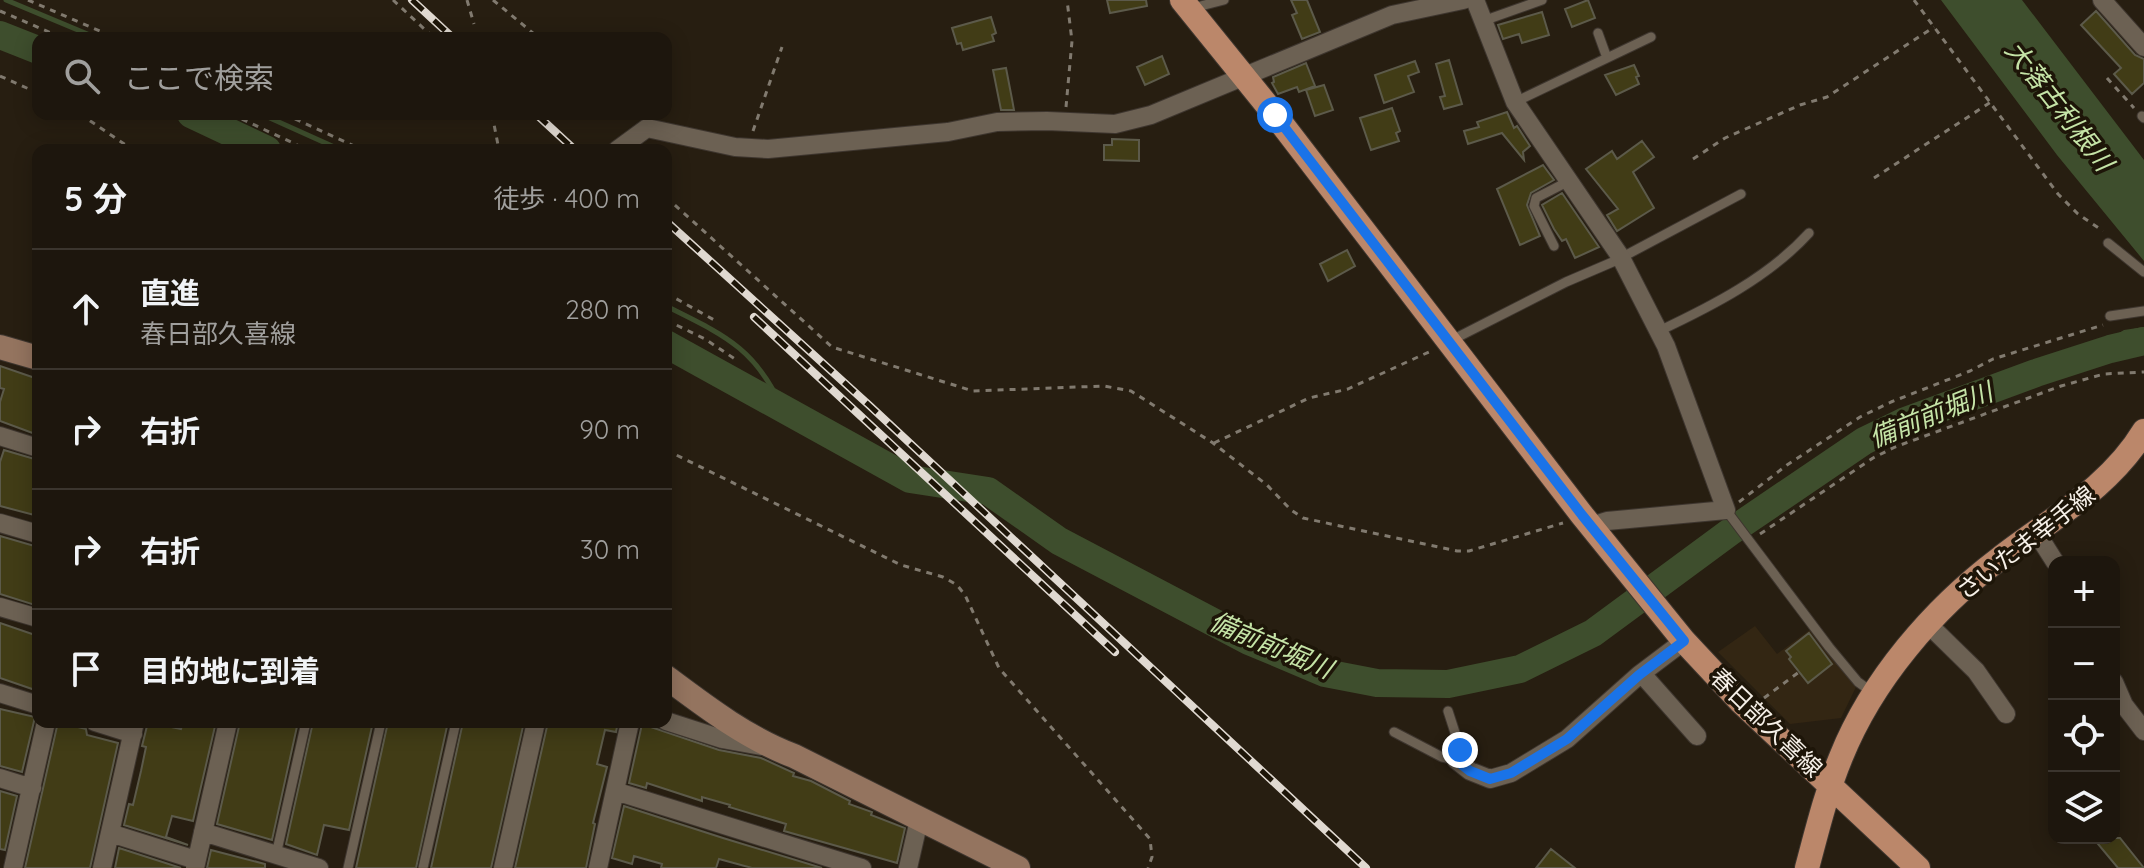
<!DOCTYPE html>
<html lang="ja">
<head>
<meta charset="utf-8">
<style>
  body { margin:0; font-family:Quicksand,"Noto Sans JP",sans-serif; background:#2a231b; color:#f1f3f6 }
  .controls { position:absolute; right:24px; bottom:24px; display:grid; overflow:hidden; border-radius:16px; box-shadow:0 4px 20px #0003 }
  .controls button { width:72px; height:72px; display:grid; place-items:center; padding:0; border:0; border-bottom:2px solid #3b352e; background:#1d160d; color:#f1f3f6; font:40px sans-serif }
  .stop { position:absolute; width:24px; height:24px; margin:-18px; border:6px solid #1a73e8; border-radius:50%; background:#fff }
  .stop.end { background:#1a73e8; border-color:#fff; box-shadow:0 2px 8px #0008 }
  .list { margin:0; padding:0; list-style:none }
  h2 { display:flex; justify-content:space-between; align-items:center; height:104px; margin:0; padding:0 32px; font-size:34px }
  h2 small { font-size:26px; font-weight:400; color:#a09f9d }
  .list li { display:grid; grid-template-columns:52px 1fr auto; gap:24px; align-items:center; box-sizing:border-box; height:120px; padding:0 32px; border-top:2px solid #3b352e }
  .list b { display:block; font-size:30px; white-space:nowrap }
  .list p { margin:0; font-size:26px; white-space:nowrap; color:#a09f9d }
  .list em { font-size:26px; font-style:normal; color:#a09f9d }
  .icon { flex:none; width:44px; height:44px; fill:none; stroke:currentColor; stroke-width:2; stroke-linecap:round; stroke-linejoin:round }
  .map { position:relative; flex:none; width:2144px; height:868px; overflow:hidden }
  .search { position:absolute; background:#1d160d; box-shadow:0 4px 20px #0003; left:32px; top:32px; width:640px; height:88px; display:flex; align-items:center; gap:20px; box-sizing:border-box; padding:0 28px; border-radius:16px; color:#a09f9d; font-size:30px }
  .panel { position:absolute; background:#1d160d; box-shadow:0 4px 20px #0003; left:32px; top:144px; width:640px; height:584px; border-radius:16px }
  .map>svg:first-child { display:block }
</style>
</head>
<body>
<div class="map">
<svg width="2144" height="868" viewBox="0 0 2144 868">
  <rect width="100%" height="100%" fill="#271e11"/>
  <!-- built -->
  <path fill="#332613" d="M1755 626 1777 654 1811 629 1856 687 1841 718 1790 724 1718 652Z"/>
  <!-- water -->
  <path fill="#3e4e2d" d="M1941 0H2022L2144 160V261L2057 155Z
    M2144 327V350L2075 360 2124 330Z"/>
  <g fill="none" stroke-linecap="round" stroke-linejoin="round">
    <!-- stream -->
    <path stroke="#3e4e2d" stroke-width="5" d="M6 0 97 38
      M261 114 341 150
      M666 306C724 335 756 348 783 410"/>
    <!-- river -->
    <path stroke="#3e4e2d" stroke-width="28" d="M0 35 38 50
      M191 114 267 150
      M666 344 910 479 988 491 1059 541 1249 641 1325 673 1377 683 1448 684 1520 669 1593 633 1730 532 1864 441 1903 422 2036 373 2110 349 2144 341"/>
  </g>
  <!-- building -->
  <path fill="#413c16" stroke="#5c5a4a" stroke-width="2" d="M1107 0H1146L1147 6 1110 13Z
    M1291 0H1307L1320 32 1302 39 1292 15 1297 13Z
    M1588 0 1595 18 1572 27 1565 9Z
    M2096 11 2135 55 2144 59V83L2132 94 2114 74 2121 68 2081 25Z
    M1542 12 1549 35 1522 43 1519 34 1503 39 1498 25Z
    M991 17 996 33 992 35 994 41 963 50 961 43 957 44 952 28Z
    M1162 56 1169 74 1145 85 1137 67Z
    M1449 60 1462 104 1444 109 1440 97 1445 96 1436 64Z
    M1415 61 1419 72 1408 76 1414 92 1384 103 1375 75Z
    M1306 63 1315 86 1299 92 1297 87 1278 94 1272 83 1274 82 1273 77Z
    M1634 65 1639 76 1636 77 1639 84 1616 95 1605 75Z
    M1006 68 1012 99 1014 110H1001L993 70Z
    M1324 85 1333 110 1315 116 1306 90Z
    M1392 108 1400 131 1396 133 1399 141 1371 150 1360 118Z
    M1507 112 1514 128 1517 126 1530 146 1523 152 1524 160 1502 133 1468 144 1464 131 1479 127 1477 122Z
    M1112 139 1139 140V161L1104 160V145H1112Z
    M1642 141 1654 157 1633 172 1654 208 1617 231 1607 215 1618 209 1586 169 1612 151 1617 159Z
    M1543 165 1554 180 1531 193 1527 205 1540 236 1520 245 1497 189Z
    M1562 193 1599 247 1575 258 1566 239 1562 241 1554 229 1542 205Z
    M1347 250 1355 266 1328 281 1320 264Z
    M0 366 38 379V435L0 421V402L4 389 0 388Z
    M4 450 38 460V516L0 506V462Z
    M0 536 38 547V606L0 594Z
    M0 623 38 636V691L0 678Z
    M1809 633 1832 664 1808 683 1789 659 1791 657 1786 651Z
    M0 709 35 717 22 772 0 766Z
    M58 722 86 729 87 735 118 743 90 868H25Z
    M148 722 181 729 183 722H216L193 821 172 816 166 837 188 845 124 825 129 804 133 805 141 771 146 747 142 746Z
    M240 722H298L272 840 217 824Z
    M313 722H373L349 830 324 825 317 855 286 844Z
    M388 722H448L416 868H356Z
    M463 722H524L491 868H431Z
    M548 722H618L616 732 605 730 597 764 607 767 593 823 595 824 586 868H515Z
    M642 724 719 750 761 758 794 773 793 776 811 781 850 801 849 804 872 812 871 815 905 828 897 863 784 831 786 824 729 807 730 805 702 797V801L647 783 646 788 629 783Z
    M0 791 17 796 5 850 0 849Z
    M624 806 723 838 822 868H752L719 859 716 868H661L662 864 634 856 632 864 612 858Z
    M2093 838H2120L2144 868H2118Z
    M119 848 181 868H115Z
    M1551 849 1575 868H1536Z
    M211 850 265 864V868H207Z"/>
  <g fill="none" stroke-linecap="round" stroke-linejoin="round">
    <!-- lane casing -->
    <g stroke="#3e362f" stroke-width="11">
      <path id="lane" d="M1193 8 1224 0
        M1483 21 1542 0
        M1598 33 1607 58
        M1515 102 1651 37
        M2142 116 2144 118
        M2108 243 2144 272
        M1554 246 1534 206 1536 198 1569 181
        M2110 316 2144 311
        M1659 331C1712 306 1769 277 1809 233
        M1452 340 1566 282 1615 261 1741 194
        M1726 510 1829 647 1858 682 1872 692
        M1394 732 1442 757 1456 760 1459 745 1448 711
        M276 855 306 722
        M348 868 381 722
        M423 868 456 722"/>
    </g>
    <!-- street casing -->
    <g stroke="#3e362f" stroke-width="20">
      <path id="street" d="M1475 0 1515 102 1620 256 1666 346 1726 510 1607 521 1591 526
        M2102 0 2144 47
        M617 150 647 128 735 147 768 149 948 132 997 122 1047 121 1115 124 1151 115 1392 15 1463 0
        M0 436 38 448
        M0 523 38 534
        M2036 532 2055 562
        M0 607 38 618
        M1929 625 1976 671 2006 714
        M1642 674 1697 736
        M2114 682 2124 705 2144 731
        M0 693 38 705
        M666 721 722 739 761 746
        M95 722 133 734
        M1456 760 1470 771 1490 779 1511 773 1567 739 1639 675 1684 641
        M0 778 32 788
        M615 791 862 868
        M203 832 319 868
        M110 833 196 860
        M13 868 46 722
        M102 868 135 722
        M195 868 228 722
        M503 868 536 722
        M598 868 630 722
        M908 868 919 820"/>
    </g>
    <!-- secondary casing -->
    <g stroke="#3e362f" stroke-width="26">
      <path id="secondary" d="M0 347 38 358
        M666 677C706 707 748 739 794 756L1018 868"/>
    </g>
    <!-- primary casing -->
    <g stroke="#3e362f" stroke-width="26">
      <path id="primary" d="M1182 0 1275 115 1582 515 1684 641 1741 702 1918 868
        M1807 868C1817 831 1826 793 1841 757 1872 680 1933 609 1999 559 2050 519 2109 489 2144 431"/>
    </g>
    <!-- path -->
    <path stroke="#817a6f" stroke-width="3" stroke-dasharray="6 6" stroke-linecap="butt" d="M28 0 116 38
      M393 0 434 38
      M467 0 474 24
      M493 0 539 38
      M1914 0 2058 194 2078 214 2103 231
      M0 11 63 38
      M0 76 38 93
      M2107 78 2134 108
      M1066 107 1072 41 1067 0
      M80 114 133 150
      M231 114 308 150
      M284 114 363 150
      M492 114 499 150
      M753 131 782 47
      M1693 159 1725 138 1800 105 1827 97 1934 27
      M1874 178 1991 102
      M666 197 832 347 973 391 1104 386 1131 391 1213 443 1267 485 1291 510 1303 518 1457 551H1469L1563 523
      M666 293 716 321
      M666 320 705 339 738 361
      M1214 443 1309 398 1348 389 1431 351
      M666 450 901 565 943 577 957 585 965 595 999 668 1150 839 1152 857 1148 868
      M1739 502 1787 465 1860 417 1891 402 1970 371 1993 359 2103 325
      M1760 534 1873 458 1895 447 2061 386 2104 374 2144 372
      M1764 698 1799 672"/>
    <!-- lane -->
    <use href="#lane" stroke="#6c6153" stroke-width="9"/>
    <!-- street -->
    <use href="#street" stroke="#6c6153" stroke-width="18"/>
    <!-- secondary -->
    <use href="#secondary" stroke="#94745f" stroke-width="24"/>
    <!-- primary -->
    <use href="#primary" stroke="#bb876a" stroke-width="24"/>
    <!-- rail casing -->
    <g stroke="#e0d9d1" stroke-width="8">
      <path id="rail" d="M412 0 453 38
        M536 114 575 150
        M666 221 870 406 1366 868
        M754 317 1115 652"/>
    </g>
    <!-- rail -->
    <use href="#rail" stroke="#1d1508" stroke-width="5" stroke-dasharray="15" stroke-linecap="butt"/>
  </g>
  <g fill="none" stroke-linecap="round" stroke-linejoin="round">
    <!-- route -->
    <path stroke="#1a73e8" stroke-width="10" d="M1275 115 1582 515 1684 641 1639 675 1567 739 1511 773 1490 779 1470 771 1456 760 1460 750"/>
  </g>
  <g text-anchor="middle" stroke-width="7" stroke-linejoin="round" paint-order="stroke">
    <!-- street labels -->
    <g font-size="24" fill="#f6f0e8" stroke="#1d1508">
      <text transform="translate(2026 543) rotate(-38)" y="8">さいたま幸手線</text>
      <text transform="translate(1766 723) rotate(44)" y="8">春日部久喜線</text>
    </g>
    <!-- water labels -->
    <g font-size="26" font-style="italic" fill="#c5e4a7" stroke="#1d1508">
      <text transform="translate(2059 106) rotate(52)" y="9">大落古利根川</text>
      <text transform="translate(1931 415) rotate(-22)" y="9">備前前堀川</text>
      <text transform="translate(1271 645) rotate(23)" y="9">備前前堀川</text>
    </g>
  </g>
</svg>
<div class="controls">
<button>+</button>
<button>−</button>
<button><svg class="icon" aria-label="locate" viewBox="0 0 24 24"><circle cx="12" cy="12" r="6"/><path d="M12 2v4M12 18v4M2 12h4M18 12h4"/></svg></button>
<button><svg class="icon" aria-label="layers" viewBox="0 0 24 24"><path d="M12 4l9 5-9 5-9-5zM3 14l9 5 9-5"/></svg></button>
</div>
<div class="stop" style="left:1275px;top:115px"></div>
<div class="stop end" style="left:1460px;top:750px"></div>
<div class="search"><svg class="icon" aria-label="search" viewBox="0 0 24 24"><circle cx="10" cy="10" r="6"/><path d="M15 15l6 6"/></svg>ここで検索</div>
<section class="panel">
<h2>5 分<small>徒歩 · 400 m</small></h2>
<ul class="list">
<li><svg class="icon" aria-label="ahead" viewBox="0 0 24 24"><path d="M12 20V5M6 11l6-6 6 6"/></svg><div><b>直進</b><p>春日部久喜線</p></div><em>280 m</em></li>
<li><svg class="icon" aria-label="right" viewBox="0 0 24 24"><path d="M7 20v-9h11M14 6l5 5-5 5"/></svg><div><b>右折</b></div><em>90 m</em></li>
<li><svg class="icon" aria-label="right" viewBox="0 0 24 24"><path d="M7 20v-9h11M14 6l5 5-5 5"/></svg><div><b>右折</b></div><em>30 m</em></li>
<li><svg class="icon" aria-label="arrive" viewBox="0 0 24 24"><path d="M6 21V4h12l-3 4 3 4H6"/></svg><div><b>目的地に到着</b></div></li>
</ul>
</section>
</div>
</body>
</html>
